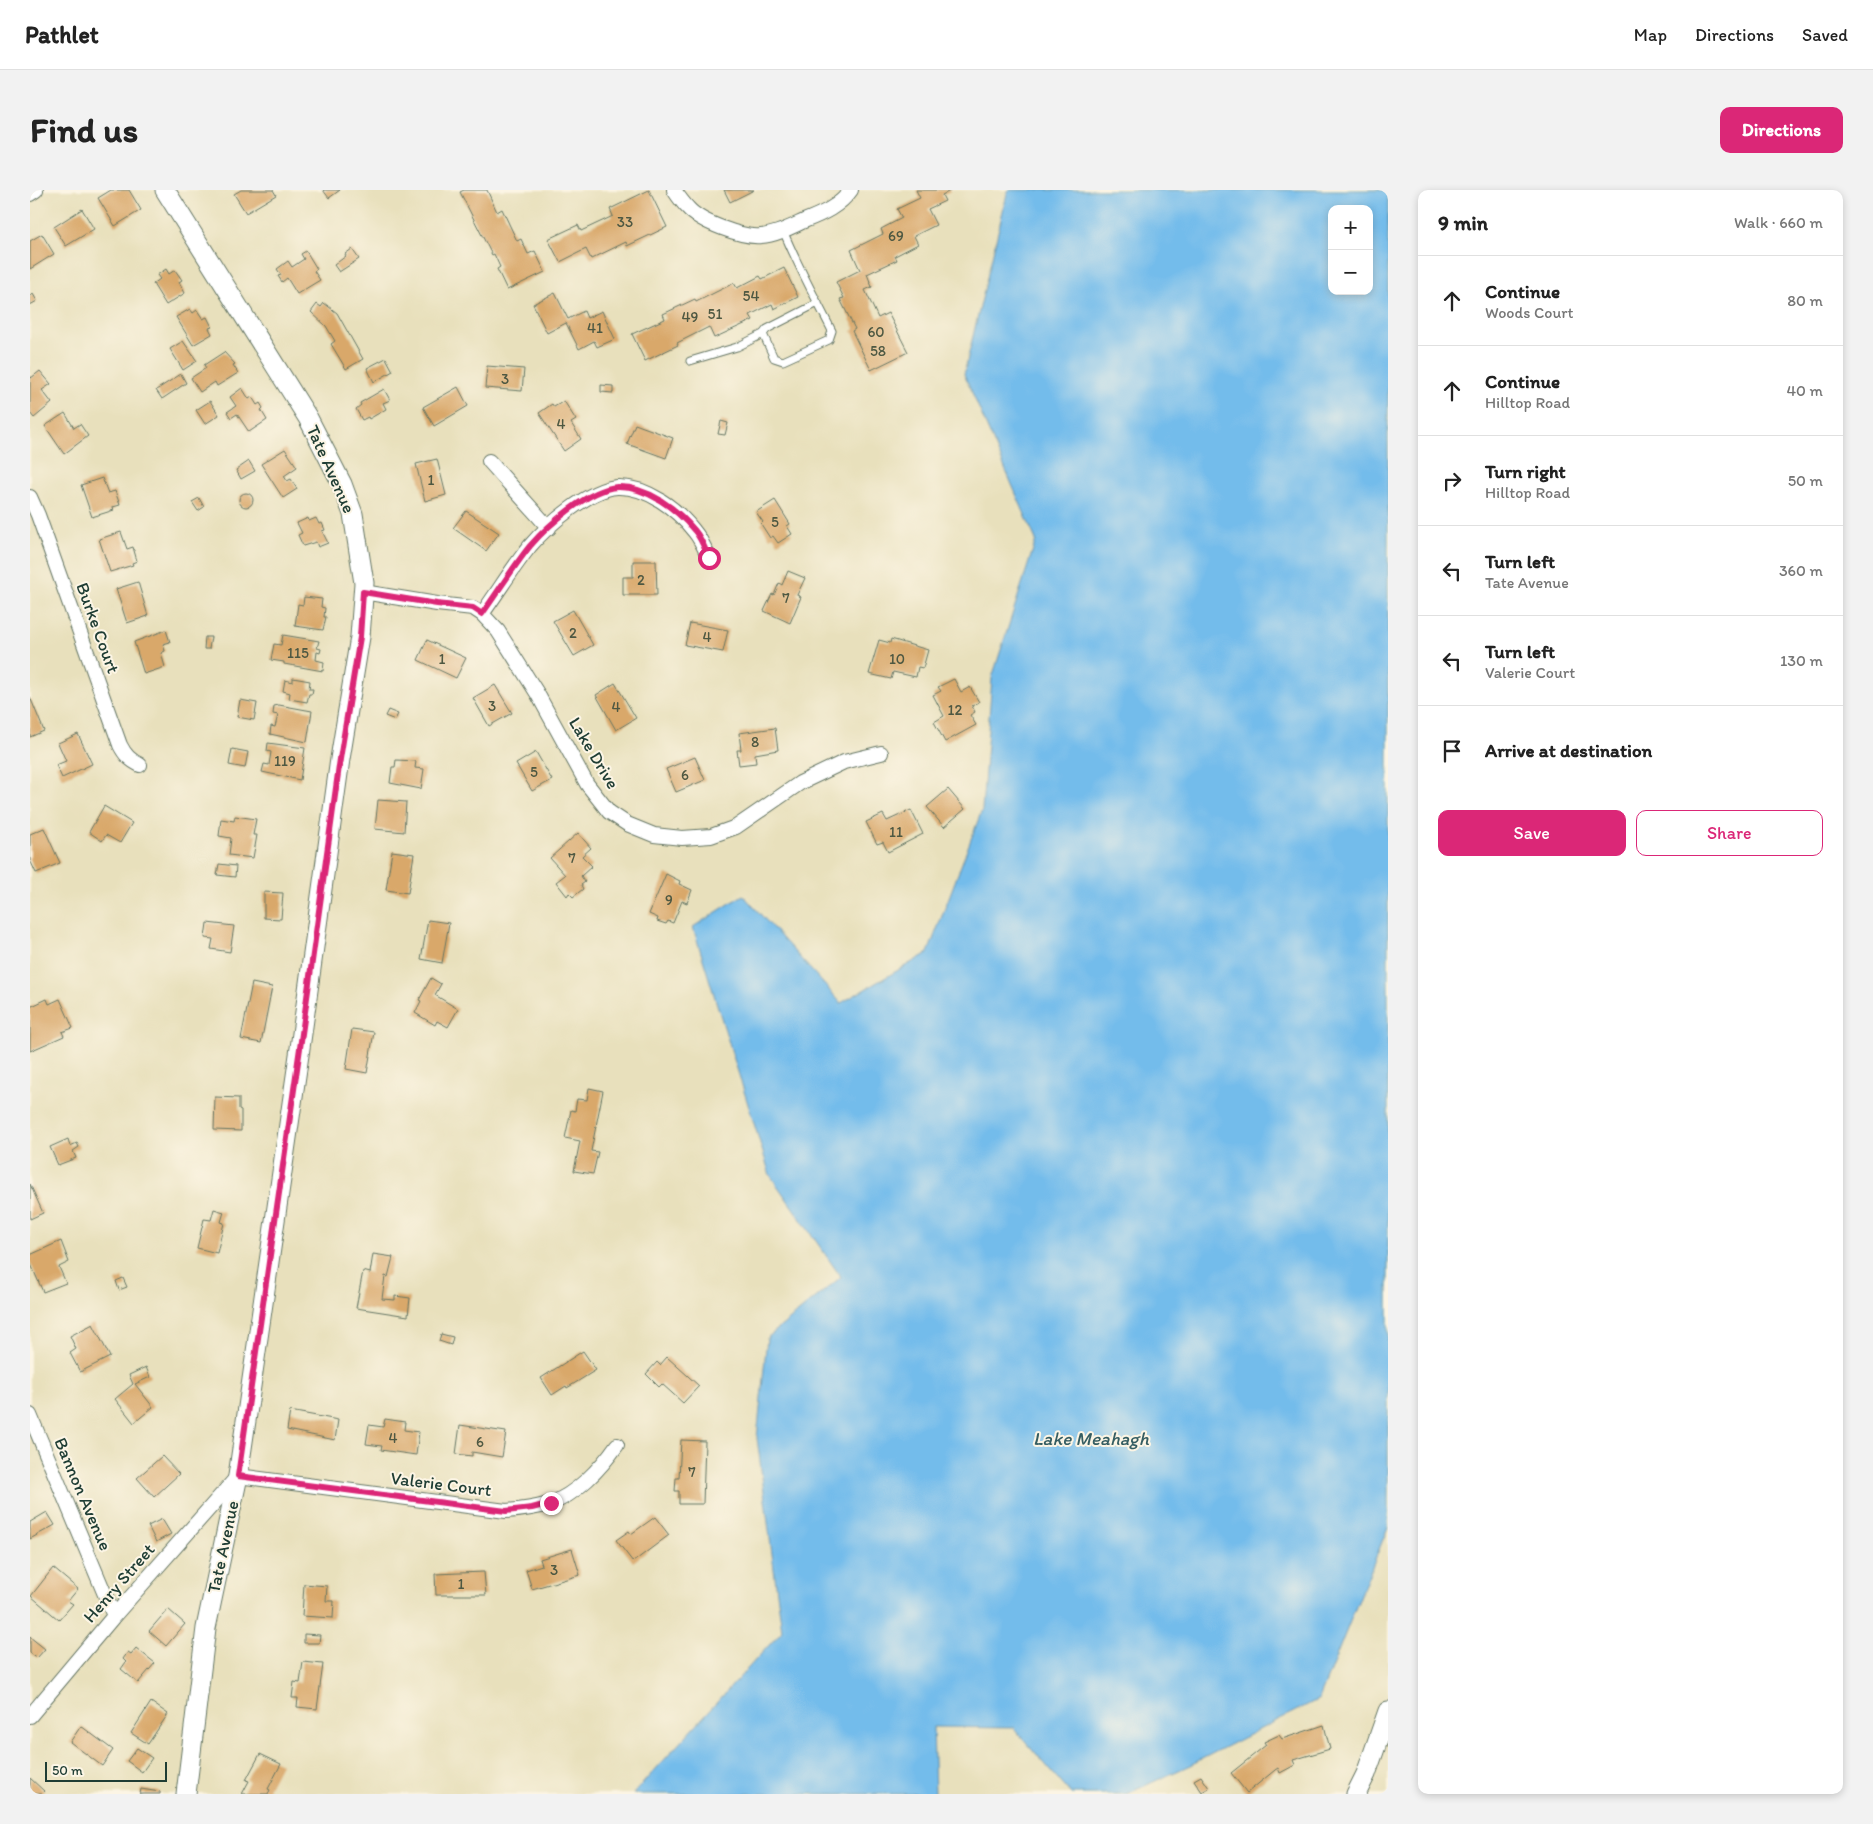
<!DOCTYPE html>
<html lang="en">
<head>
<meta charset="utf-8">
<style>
  body { margin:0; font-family:Itim,sans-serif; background:#f2f2f2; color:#222 }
  .controls { position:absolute; right:15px; top:15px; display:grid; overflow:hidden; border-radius:10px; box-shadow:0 2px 8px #0003 }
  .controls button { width:45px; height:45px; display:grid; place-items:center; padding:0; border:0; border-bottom:1px solid #e0e0e0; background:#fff; color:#222; font:25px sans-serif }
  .scale { position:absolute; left:15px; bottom:12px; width:122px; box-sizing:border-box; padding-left:5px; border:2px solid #1f3d34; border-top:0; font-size:14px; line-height:18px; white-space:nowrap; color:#1f3d34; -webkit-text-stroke:4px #fcf5e5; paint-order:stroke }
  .stop { position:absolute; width:15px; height:15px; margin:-11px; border:4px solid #db2777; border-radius:50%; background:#fff }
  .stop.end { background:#db2777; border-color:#fff; box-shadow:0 1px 5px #0008 }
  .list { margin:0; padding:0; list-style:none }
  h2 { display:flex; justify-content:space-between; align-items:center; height:65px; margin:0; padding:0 20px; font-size:21px }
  h2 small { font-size:16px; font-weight:400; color:#767676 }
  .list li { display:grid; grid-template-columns:32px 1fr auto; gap:15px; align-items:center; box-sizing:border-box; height:90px; padding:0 20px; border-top:1px solid #e0e0e0 }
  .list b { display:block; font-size:19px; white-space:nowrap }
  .list p { margin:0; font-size:16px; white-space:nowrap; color:#767676 }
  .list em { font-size:16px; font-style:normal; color:#767676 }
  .actions { display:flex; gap:10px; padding:15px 20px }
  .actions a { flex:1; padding:11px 0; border:1px solid #db2777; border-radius:10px; text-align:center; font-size:18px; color:#db2777 }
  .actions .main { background:#db2777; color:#fff }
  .icon { flex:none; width:28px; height:28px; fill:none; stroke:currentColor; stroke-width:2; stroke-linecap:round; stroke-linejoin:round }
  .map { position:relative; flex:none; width:1358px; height:1604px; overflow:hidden; border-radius:10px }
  header { display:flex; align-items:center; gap:30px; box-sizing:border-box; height:70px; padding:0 25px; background:#fff; border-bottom:1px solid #e0e0e0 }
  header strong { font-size:24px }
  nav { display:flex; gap:28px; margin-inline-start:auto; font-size:18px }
  .intro { display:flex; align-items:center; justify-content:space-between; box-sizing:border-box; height:120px; padding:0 30px }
  h1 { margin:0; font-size:35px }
  .button { padding:12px 22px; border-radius:10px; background:#db2777; color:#fff; font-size:18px; font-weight:700 }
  main { display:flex; gap:30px; padding:0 30px }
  aside { flex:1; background:#fff; border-radius:10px; box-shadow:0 2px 8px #0003 }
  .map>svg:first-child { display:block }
</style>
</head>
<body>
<header>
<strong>Pathlet</strong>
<nav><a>Map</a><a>Directions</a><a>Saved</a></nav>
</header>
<div class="intro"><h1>Find us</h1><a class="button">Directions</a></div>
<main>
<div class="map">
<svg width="1358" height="1604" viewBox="0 0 1358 1604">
  <rect width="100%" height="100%" fill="#fcf5e5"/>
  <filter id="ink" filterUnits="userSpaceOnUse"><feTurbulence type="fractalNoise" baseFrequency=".02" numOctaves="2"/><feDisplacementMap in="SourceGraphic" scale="10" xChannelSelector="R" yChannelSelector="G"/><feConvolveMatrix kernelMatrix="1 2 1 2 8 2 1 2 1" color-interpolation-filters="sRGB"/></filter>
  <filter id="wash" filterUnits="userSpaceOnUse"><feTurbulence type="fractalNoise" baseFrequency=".0096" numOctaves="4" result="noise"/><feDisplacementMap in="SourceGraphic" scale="20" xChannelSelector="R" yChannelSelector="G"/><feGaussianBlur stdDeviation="1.12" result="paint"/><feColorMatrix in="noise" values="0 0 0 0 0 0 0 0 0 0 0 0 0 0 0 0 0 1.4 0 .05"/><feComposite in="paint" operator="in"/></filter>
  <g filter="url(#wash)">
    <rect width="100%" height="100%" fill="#e8e0bc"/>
    <!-- water -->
    <path fill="#73bceb" stroke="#497c90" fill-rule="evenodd" d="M978 0H1358V1337L1289 1509 1160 1575 1097 1604H1041L984 1538 903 1537 905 1604H603L752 1441 727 1248 737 1148 811 1087 740 985 663 737 713 705 811 813 898 763 952 620 962 488 1006 350 934 184ZM1302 19H1339V101H1302Z"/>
    <g id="blocks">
      <!-- building -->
      <path fill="#d9a86a" d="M81 0H99L111 20 85 36 68 8Z
        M211 0H243L246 5 216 23 204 4Z
        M293 0H310L299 8Z
        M434 0H457L467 22 472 19 487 51 491 49 498 64 505 61 515 82 477 100 467 79 470 77 464 64 462 65 430 2Z
        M619 0 637 37 597 56 596 52 561 69 556 59 530 72 518 49 548 35 551 41 583 26 580 19Z
        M694 0H724L700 12Z
        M886 0H922L912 5 915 11 898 19 906 35 884 46 888 54 865 66 867 70 837 84 842 97 835 100 848 128 858 123 878 162 841 180 822 141 825 139 810 109 814 108 806 92 830 80 821 60 853 44 851 39 872 28 867 19 890 8Z
        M52 19 64 39 36 56 24 37Z
        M12 44 24 64 0 79V51Z
        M322 59 329 69 309 82 304 75 316 66 315 64Z
        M276 61 287 79 284 81 290 90 267 104 257 88 252 92 248 86 251 85 247 79 258 71 262 77 274 69 271 64Z
        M754 78 768 107 744 119 742 114 720 125 723 130 684 148 679 137 647 153 648 155 615 171 602 144 635 129 633 124 665 109 666 112 704 93 707 98 730 86 732 89Z
        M136 79 139 84 145 80 152 90 149 92 155 103 136 115 123 94 130 89 127 85Z
        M525 103 538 129 554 121 557 128 572 121 585 149 567 157 564 151 549 159 536 133 517 143 503 114Z
        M3 104 7 111 0 115V106Z
        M294 113 307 123 333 169 316 179 301 154 305 151 296 136 281 122 287 114 291 117Z
        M160 119 163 123 167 120 173 129 177 127 182 137 179 138 182 144 163 155 146 127Z
        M153 151 167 171 153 180 140 159Z
        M194 162 205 174 203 175 208 183 187 196 185 192 170 202 161 188 176 178 174 175Z
        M356 168 363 181 344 192 337 178Z
        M457 176 494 179 492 201 455 198Z
        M10 181 21 194 12 200 22 213 4 228 0 223V186L1 188Z
        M151 184 156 193 132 209 126 200Z
        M571 195 583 196V203L571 202Z
        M428 197 438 216 404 236 393 217Z
        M212 198 219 209 222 207 227 215 230 213 233 218 231 220 237 230 219 242 207 224 201 228 197 222 206 216 200 207Z
        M354 199 360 210 353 213 356 219 339 229 338 227 332 230 326 219 331 215 330 213Z
        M180 211 189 225 175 234 166 220Z
        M534 211 546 230 541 233 551 249 534 261 509 223 522 214 524 217Z
        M35 223 44 238 50 234 58 246 34 264 15 236Z
        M691 231 698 233 695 245 688 244Z
        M605 234 643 248 636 268 597 254Z
        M255 259 267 277 254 286 257 291 261 289 267 299 253 308 231 274Z
        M407 269 416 305 395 311 386 274Z
        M219 271 225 281 211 289 206 280Z
        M72 288 78 303 85 301 90 315 83 317 84 320 62 327 51 295Z
        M209 310a7 7 0 1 1 14 0a7 7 0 1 1-14 0Z
        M169 308 174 317 168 321 162 312Z
        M745 310 760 334 757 336 762 344 748 353 743 346 740 348 731 334 733 332 726 322Z
        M436 321 469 343 456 361 423 338Z
        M278 328 279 331 286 328 289 334 292 333 295 340 292 341 298 353 288 357 286 352 273 356 268 345 272 343 267 333Z
        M91 342 97 359 103 357 107 371 102 373 103 375 80 382 69 349Z
        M603 371H626L627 405H593V387H603Z
        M758 381 775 388 767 405 771 407 760 433 734 421 742 404 744 405 749 393 752 395Z
        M108 392 118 426 97 433 86 399Z
        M274 407 292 409 291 417 295 418 294 427H296L293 440 265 436 268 414 273 415Z
        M543 420 563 455 544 466 523 431Z
        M660 433 698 440 693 462 655 455Z
        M136 440 140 452 133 454 135 461 131 463 135 477 114 484 104 452Z
        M253 445 289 451 287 458 291 459 290 463 287 462 286 470 294 472 293 481 254 474V472L241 470 244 454 251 455Z
        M175 447H181L179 459H174Z
        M861 449 898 460 893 478 888 477 886 487 863 482 861 489 839 484 849 450 860 453Z
        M397 450 436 468 426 488 388 470Z
        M263 488 280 491 279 499H283L282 504H279L277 512 259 509 260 503 253 501 255 490 263 492Z
        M924 489 931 502 940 497 949 512 942 516 945 522 940 525 946 535 915 552 904 532 914 526 903 505 911 501 908 497Z
        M585 493 606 528 586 540 566 505Z
        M465 495 482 523 459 536 443 508Z
        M0 507 14 541 0 547Z
        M210 510 227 513 224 530 207 527Z
        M249 515 282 521 277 552 240 544 241 536 245 537 248 525 243 524 244 516Z
        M358 520 368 524 365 530 355 526Z
        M745 538 748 560 725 564 726 573 709 575 707 560H711L709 543Z
        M48 544 62 574 32 588 26 575 36 571 28 553Z
        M238 553 275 558 270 590 232 582 234 574 239 575 241 562 237 561Z
        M202 559 218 562 215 578 199 575Z
        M506 562 522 590 502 601 486 574Z
        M665 567 675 590 646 602 636 579Z
        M366 570 386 571 385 578 394 579 391 599 360 593 362 577H365Z
        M918 599 935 619 914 637 897 617Z
        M348 610 376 612 374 642 345 639Z
        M74 616 102 633 90 653 76 645 72 651 59 642Z
        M881 620 893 644 858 662 853 652 847 654 836 632 853 624 857 631Z
        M205 626 226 629 223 645H227L223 668 199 665 201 648 189 646 191 629 204 631Z
        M14 638 30 673 6 683 0 670V644Z
        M548 643 561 658 552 666 562 676 551 686 555 692 551 695 553 699 543 707 539 703 537 706 526 692 535 685 520 668Z
        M362 661 384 664 378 703 356 700Z
        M189 674 206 676 205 687 187 685Z
        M636 684 650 691 649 694 662 700 657 713 652 711 643 733 638 731 636 734 627 731 628 728 619 724Z
        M234 702 253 703 251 729 234 728Z
        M398 730 419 733 412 773 391 769Z
        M177 733 204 736 200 762 181 759 183 749 175 748Z
        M401 788 411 794 405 805 428 819 418 837 407 831 405 835 385 823 391 811 389 810Z
        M222 793 242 797 231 853 211 849Z
        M17 809 19 814 30 809 43 838 32 842 34 846 0 861V817Z
        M322 839 344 842 337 883 316 879Z
        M559 898 573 901 561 961 568 962 563 984 544 981 550 951 535 948 541 920 545 921 547 909 557 910Z
        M185 907 209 908V919L211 920V941L184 940Z
        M38 949 40 956 47 953 49 957 43 961 46 968 28 975 20 957Z
        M0 994 13 1023 0 1029Z
        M184 1019 194 1022 191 1032 194 1033 187 1063 167 1058 174 1029 181 1030Z
        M31 1051 39 1072 29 1077 36 1093 13 1102 0 1072V1065Z
        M343 1064 363 1067 358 1087 355 1086 352 1109 365 1110V1106L380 1108 378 1126 326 1118 333 1081 340 1083Z
        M93 1088 97 1097 89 1100 86 1091Z
        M63 1134 80 1167 50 1182 40 1163 46 1159 40 1146Z
        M411 1144 423 1147 421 1155 409 1151Z
        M553 1161 566 1180 537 1198 536 1196 522 1205 511 1188Z
        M637 1167 669 1196 653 1213 632 1194 629 1197 616 1184 627 1172 630 1175Z
        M116 1177 120 1187 105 1194 123 1217 104 1233 85 1209 103 1194 99 1185Z
        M260 1221 308 1230 305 1250 257 1240Z
        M355 1229 375 1232 374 1240 389 1242 386 1265 351 1260 352 1256 336 1254 339 1235 353 1237Z
        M430 1235 476 1242 472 1267 442 1262V1266L426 1264Z
        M651 1250 675 1251 673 1314H649V1301H645L646 1288H649Z
        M132 1266 149 1284 124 1307 107 1288Z
        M17 1322 25 1335 0 1349V1332Z
        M625 1327 639 1345 603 1372 586 1350 599 1341 601 1344Z
        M132 1329 141 1344 126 1352 118 1336Z
        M542 1359 550 1385 502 1399 496 1380 512 1375 510 1369Z
        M23 1378 48 1399 38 1411 43 1414 29 1430 1 1406Z
        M454 1382 456 1405H406L405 1384Z
        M274 1394 297 1396 296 1411H304L303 1428 272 1426Z
        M138 1419 155 1434 136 1456 119 1441Z
        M274 1444 290 1445 289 1453H274Z
        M0 1447 15 1459 7 1468 0 1463Z
        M106 1458 125 1473 108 1493 91 1479 96 1472 93 1469 98 1462 101 1464Z
        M273 1472 293 1474 287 1519 267 1517 268 1508H262L264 1492 270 1493Z
        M121 1512 138 1524 118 1554 101 1543Z
        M1294 1535 1300 1559 1263 1570 1265 1575 1250 1583 1248 1578 1245 1580 1217 1603 1201 1583 1236 1555 1234 1552 1249 1545 1252 1549Z
        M51 1536 83 1560 72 1576 40 1552Z
        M107 1558 122 1568 112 1582 97 1571Z
        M230 1564 251 1574 238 1599 240 1600 238 1604H212L219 1591 216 1590Z
        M1171 1586 1179 1598 1172 1602 1164 1590Z
        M0 1588 14 1601 11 1604H0Z
        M111 1599 130 1602V1604H110Z"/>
    </g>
  </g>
  <g filter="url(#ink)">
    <use href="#blocks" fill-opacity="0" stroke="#657664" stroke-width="1"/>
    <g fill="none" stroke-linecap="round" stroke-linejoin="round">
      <!-- lane casing -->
      <g stroke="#657664" stroke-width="9">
        <path id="lane" d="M753 40C767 75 785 107 802 141L799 150 753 171 744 168 733 144 737 139 788 113
          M660 171 707 157 733 144"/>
      </g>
      <!-- street casing -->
      <g stroke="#657664" stroke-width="16">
        <path id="street" d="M644 0C648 6 653 13 658 18 670 32 713 48 731 46 746 45 761 37 774 31 792 24 810 16 821 0
          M0 4 6 0
          M459 271 519 338
          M0 307 8 325 90 555C95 565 100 570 110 575
          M333 402 407 414 443 418 452 424 468 441 507 503 557 594 579 622 597 634 624 645 652 648 681 646 706 637 770 593 814 572 851 563
          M452 424C468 402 483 377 500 356 518 335 559 299 587 297 617 296 647 319 664 341 671 349 675 359 679 368
          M0 1225 84 1426
          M0 1526 84 1426 208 1286 476 1321C490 1320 505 1318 519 1314 546 1305 571 1278 587 1255"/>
      </g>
      <!-- secondary casing -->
      <g stroke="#657664" stroke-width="21">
        <path id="secondary" d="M135 0 278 228 312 294 323 324 334 393 330 447 310 569 270 858 208 1286 176 1438 156 1604
          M1326 1604 1336 1584 1358 1521"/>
      </g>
      <!-- lane -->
      <use href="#lane" stroke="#fff" stroke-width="7"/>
      <!-- street -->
      <use href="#street" stroke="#fff" stroke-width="14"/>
      <!-- secondary -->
      <use href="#secondary" stroke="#fff" stroke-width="19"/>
    </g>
  </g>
  <g fill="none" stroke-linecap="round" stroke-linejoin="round" filter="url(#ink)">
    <!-- route -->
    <path stroke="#db2777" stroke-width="6" d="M521 1313 502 1318 476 1321 208 1286 270 858 310 569 330 447 333 402 407 414 443 418 452 424C468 402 483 377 500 356 518 335 559 299 587 297 617 296 647 319 665 341 671 348 675 359 679 368"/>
  </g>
  <g text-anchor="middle" stroke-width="4" stroke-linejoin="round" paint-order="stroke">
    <!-- number labels -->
    <g font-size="15" fill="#4e5842">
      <text x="595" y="37">33</text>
      <text x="866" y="51">69</text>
      <text x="721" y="111">54</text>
      <text x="685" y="129">51</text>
      <text x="660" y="132">49</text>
      <text x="565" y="143">41</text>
      <text x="846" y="147">60</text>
      <text x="848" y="166">58</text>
      <text x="475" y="194">3</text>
      <text x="531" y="239">4</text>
      <text x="401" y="295">1</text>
      <text x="745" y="337">5</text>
      <text x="611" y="395">2</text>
      <text x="756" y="413">7</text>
      <text x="543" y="448">2</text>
      <text x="677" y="452">4</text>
      <text x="268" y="468">115</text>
      <text x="412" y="474">1</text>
      <text x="867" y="474">10</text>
      <text x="462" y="521">3</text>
      <text x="586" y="522">4</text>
      <text x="925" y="525">12</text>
      <text x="725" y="557">8</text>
      <text x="255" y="576">119</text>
      <text x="504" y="587">5</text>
      <text x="655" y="590">6</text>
      <text x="866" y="647">11</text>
      <text x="542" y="673">7</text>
      <text x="639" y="715">9</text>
      <text x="363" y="1253">4</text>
      <text x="450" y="1257">6</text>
      <text x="662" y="1287">7</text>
      <text x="524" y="1385">3</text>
      <text x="431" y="1399">1</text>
    </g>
    <!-- street labels -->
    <g font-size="18" fill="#1f3d34" stroke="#fcf5e5">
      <text transform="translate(301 279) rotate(66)" y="6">Tate Avenue</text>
      <text transform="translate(68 438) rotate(70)" y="6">Burke Court</text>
      <text transform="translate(564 563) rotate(59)" y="6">Lake Drive</text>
      <text transform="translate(411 1294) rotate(7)" y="6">Valerie Court</text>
      <text transform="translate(53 1304) rotate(67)" y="6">Bannon Avenue</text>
      <text transform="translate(193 1357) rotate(-78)" y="6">Tate Avenue</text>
      <text transform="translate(89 1393) rotate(-49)" y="6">Henry Street</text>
    </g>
    <!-- water labels -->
    <g font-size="19" font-style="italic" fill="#345d62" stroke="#fcf5e5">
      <text x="1061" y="1255">Lake Meahagh</text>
    </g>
  </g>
</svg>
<div class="controls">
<button>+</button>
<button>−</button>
</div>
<div class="scale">50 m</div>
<div class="stop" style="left:679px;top:368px"></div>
<div class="stop end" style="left:521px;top:1313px"></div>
</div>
<aside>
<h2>9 min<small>Walk · 660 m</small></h2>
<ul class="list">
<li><svg class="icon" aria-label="ahead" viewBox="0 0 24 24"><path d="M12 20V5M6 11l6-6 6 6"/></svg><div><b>Continue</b><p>Woods Court</p></div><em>80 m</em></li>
<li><svg class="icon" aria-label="ahead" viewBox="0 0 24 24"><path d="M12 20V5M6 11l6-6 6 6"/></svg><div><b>Continue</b><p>Hilltop Road</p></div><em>40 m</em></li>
<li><svg class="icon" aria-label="right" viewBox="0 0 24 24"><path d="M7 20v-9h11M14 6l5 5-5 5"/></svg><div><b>Turn right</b><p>Hilltop Road</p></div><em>50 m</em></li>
<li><svg class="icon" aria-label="left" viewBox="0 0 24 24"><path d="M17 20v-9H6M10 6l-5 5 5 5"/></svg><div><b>Turn left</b><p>Tate Avenue</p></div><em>360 m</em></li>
<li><svg class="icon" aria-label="left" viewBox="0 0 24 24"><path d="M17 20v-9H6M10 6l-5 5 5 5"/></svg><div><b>Turn left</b><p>Valerie Court</p></div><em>130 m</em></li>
<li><svg class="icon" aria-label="arrive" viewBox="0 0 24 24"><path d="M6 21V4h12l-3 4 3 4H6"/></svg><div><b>Arrive at destination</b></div></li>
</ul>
<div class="actions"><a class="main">Save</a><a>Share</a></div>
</aside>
</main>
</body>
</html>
